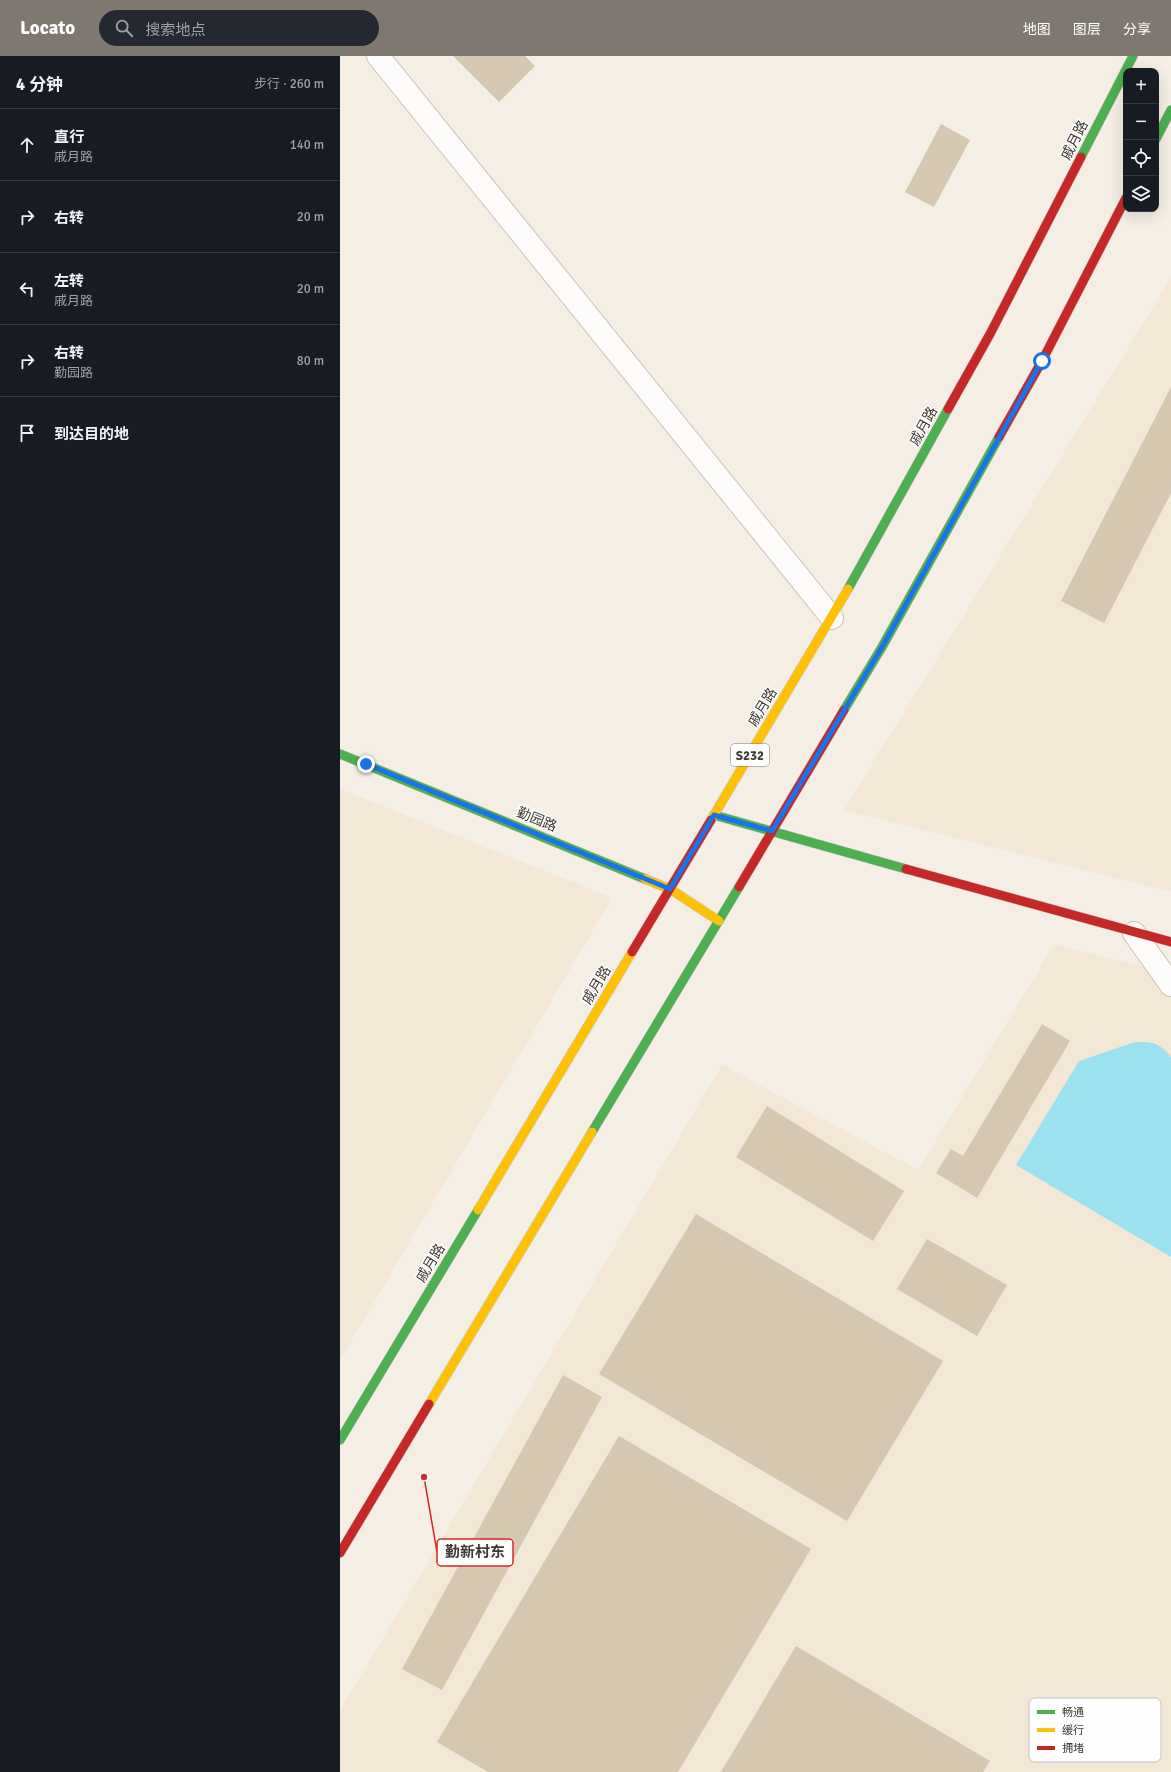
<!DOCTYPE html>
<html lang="zh">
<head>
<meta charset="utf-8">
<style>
  body { margin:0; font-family:Signika,"Noto Sans SC",sans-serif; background:#242831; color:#f1f3f6 }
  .controls { position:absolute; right:12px; top:12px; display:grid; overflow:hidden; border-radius:8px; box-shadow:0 4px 16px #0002 }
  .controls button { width:36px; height:36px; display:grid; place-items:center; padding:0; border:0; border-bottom:1px solid #363941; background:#171b24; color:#f1f3f6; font:20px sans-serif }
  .stop { position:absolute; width:12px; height:12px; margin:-9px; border:3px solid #1a73e8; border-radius:50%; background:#fff }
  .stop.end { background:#1a73e8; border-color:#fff; box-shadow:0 1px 4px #0008 }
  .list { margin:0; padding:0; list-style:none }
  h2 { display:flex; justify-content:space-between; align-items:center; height:52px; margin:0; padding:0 16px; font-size:17px }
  h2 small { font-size:13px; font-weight:400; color:#9ea1a6 }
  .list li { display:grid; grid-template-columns:26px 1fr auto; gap:12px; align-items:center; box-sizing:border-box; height:72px; padding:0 16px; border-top:1px solid #363941 }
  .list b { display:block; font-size:15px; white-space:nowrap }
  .list p { margin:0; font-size:13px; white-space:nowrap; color:#9ea1a6 }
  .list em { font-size:13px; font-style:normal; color:#9ea1a6 }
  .icon { flex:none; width:22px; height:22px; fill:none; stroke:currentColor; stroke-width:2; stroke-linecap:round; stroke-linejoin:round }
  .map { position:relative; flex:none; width:831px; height:1716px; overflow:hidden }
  header { display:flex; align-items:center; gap:24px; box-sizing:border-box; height:56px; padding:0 20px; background:#7e7870; color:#fff }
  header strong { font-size:19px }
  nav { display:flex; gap:22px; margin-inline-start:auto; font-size:14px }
  .search { width:280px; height:36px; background:#242831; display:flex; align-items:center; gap:10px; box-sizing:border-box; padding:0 14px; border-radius:22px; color:#9ea1a6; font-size:15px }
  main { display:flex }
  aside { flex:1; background:#171b24 }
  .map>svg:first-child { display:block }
</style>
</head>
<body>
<header>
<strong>Locato</strong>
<div class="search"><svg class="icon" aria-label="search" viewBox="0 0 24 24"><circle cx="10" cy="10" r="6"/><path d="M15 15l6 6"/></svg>搜索地点</div>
<nav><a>地图</a><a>图层</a><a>分享</a></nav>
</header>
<main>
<aside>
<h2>4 分钟<small>步行 · 260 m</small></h2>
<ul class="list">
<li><svg class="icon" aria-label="ahead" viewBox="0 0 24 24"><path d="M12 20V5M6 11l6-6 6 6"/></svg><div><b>直行</b><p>戚月路</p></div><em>140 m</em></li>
<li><svg class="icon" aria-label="right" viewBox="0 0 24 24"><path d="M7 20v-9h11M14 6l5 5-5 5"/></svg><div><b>右转</b></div><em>20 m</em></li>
<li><svg class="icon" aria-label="left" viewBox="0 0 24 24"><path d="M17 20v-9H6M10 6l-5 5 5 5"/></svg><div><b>左转</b><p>戚月路</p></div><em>20 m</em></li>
<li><svg class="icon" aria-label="right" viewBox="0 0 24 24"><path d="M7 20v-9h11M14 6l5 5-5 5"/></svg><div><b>右转</b><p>勤园路</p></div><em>80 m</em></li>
<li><svg class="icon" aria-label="arrive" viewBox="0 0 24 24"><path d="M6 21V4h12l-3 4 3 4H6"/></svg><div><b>到达目的地</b></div></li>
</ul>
</aside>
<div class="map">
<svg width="831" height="1716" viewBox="0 0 831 1716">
  <rect width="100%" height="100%" fill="#f4eee4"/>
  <!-- built -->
  <path fill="#f3e7d5" d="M831 222V835L504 754Z
    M0 733 272 842 0 1304Z
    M714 889 831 918V1716H0V1655L382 1009 578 1114Z"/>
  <!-- water -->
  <path fill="#9be1f2" d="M795 986C815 986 817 986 831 1001V1201L676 1109 739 1005Z"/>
  <!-- building -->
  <path fill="#d5c7b0" d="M113 0H185L195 10 159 46Z
    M601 68 630 84 594 151 565 136Z
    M831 331V437L764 567 721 545Z
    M702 968 730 985 637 1142 596 1117 611 1093 623 1100Z
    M427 1050 564 1135 533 1185 396 1101Z
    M356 1158 603 1305 507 1465 259 1318Z
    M587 1183 667 1229 637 1280 557 1233Z
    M223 1319 262 1341 102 1634 62 1613Z
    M279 1380 471 1493 338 1716H148L97 1686Z
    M456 1590 650 1705 643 1716H381Z"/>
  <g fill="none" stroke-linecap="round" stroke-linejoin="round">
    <!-- street casing -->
    <g stroke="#c9c4bc" stroke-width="24">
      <path id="street" d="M38 0 492 562
        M794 877 831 929"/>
    </g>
    <!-- fast casing -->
    <g stroke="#c9c4bc" stroke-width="10">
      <path id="fast" d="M816 83 831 54
        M741 101 793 0
        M508 533 608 353
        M504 654 542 591 659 381
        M0 698 305 823
        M374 759 566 813
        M252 1076 399 831
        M0 1384 138 1154"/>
    </g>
    <!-- slow casing -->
    <g stroke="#c9c4bc" stroke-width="10">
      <path id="slow" d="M371 764 508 533
        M305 823 330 833 379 865
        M138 1154 292 896
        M89 1348 252 1076"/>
    </g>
    <!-- jam casing -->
    <g stroke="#c9c4bc" stroke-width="10">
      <path id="jam" d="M608 353 650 278 741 101
        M659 381 702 305 786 142
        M566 813 831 886
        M399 831 504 654
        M292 896 371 764
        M0 1497 89 1348"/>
    </g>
    <!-- street -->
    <use href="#street" stroke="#fdfcfb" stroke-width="22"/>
    <!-- fast -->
    <use href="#fast" stroke="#4caf50" stroke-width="9"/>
    <!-- slow -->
    <use href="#slow" stroke="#ffc107" stroke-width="9"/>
    <!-- jam -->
    <use href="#jam" stroke="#c62828" stroke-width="9"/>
  </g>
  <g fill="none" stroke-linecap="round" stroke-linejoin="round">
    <!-- route -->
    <path stroke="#1a73e8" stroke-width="5" d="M26 708 330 833 374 759 432 775 542 591 702 305"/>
  </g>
  <g text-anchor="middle" stroke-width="3" stroke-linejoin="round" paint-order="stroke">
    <!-- shield labels -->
    <rect fill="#fefefe" stroke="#78746f" stroke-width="1" x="391" y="688" width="38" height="22" rx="3"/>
    <g font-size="13" font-weight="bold" fill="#3e3932">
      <text x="410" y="704">S232</text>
    </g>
    <!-- street labels -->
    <g font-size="14" fill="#3e3932" stroke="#fefefe">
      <text transform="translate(734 84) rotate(-63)" y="5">戚月路</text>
      <text transform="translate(583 370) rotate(-61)" y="5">戚月路</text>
      <text transform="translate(422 651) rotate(-59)" y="5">戚月路</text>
      <text transform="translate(197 763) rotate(22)" y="5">勤园路</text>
      <text transform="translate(256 929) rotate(-59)" y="5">戚月路</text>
      <text transform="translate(90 1207) rotate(-59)" y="5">戚月路</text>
    </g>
  </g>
  <!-- legend -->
  <rect x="689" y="1642" width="132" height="64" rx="6" fill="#fefefe" stroke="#c4c3c1" stroke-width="1"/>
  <rect x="697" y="1654" width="18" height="4" fill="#4caf50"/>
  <rect x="697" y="1672" width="18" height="4" fill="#ffc107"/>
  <rect x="697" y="1690" width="18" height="4" fill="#c62828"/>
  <g font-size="11" fill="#3e3932">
    <text x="722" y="1660">畅通</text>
    <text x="722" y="1678">缓行</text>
    <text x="722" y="1696">拥堵</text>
  </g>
  <!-- callouts -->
  <path fill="none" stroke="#d62828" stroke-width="1.5" d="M84 1421L97 1496"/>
  <circle fill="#d62828" stroke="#fefefe" stroke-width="1.5" cx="84" cy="1421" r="4"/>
  <rect fill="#fefefe" stroke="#d62828" stroke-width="1.5" x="97" y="1483" width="76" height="27" rx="4"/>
  <g font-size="15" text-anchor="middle" font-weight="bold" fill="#3e3932">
    <text x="135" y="1501">勤新村东</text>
  </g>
</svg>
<div class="controls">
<button>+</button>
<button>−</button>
<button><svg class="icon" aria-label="locate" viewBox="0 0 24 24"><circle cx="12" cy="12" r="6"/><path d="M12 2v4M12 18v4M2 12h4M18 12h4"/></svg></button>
<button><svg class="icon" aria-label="layers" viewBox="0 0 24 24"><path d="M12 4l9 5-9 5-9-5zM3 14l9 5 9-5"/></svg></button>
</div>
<div class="stop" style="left:702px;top:305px"></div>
<div class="stop end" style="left:26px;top:708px"></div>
</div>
</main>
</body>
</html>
